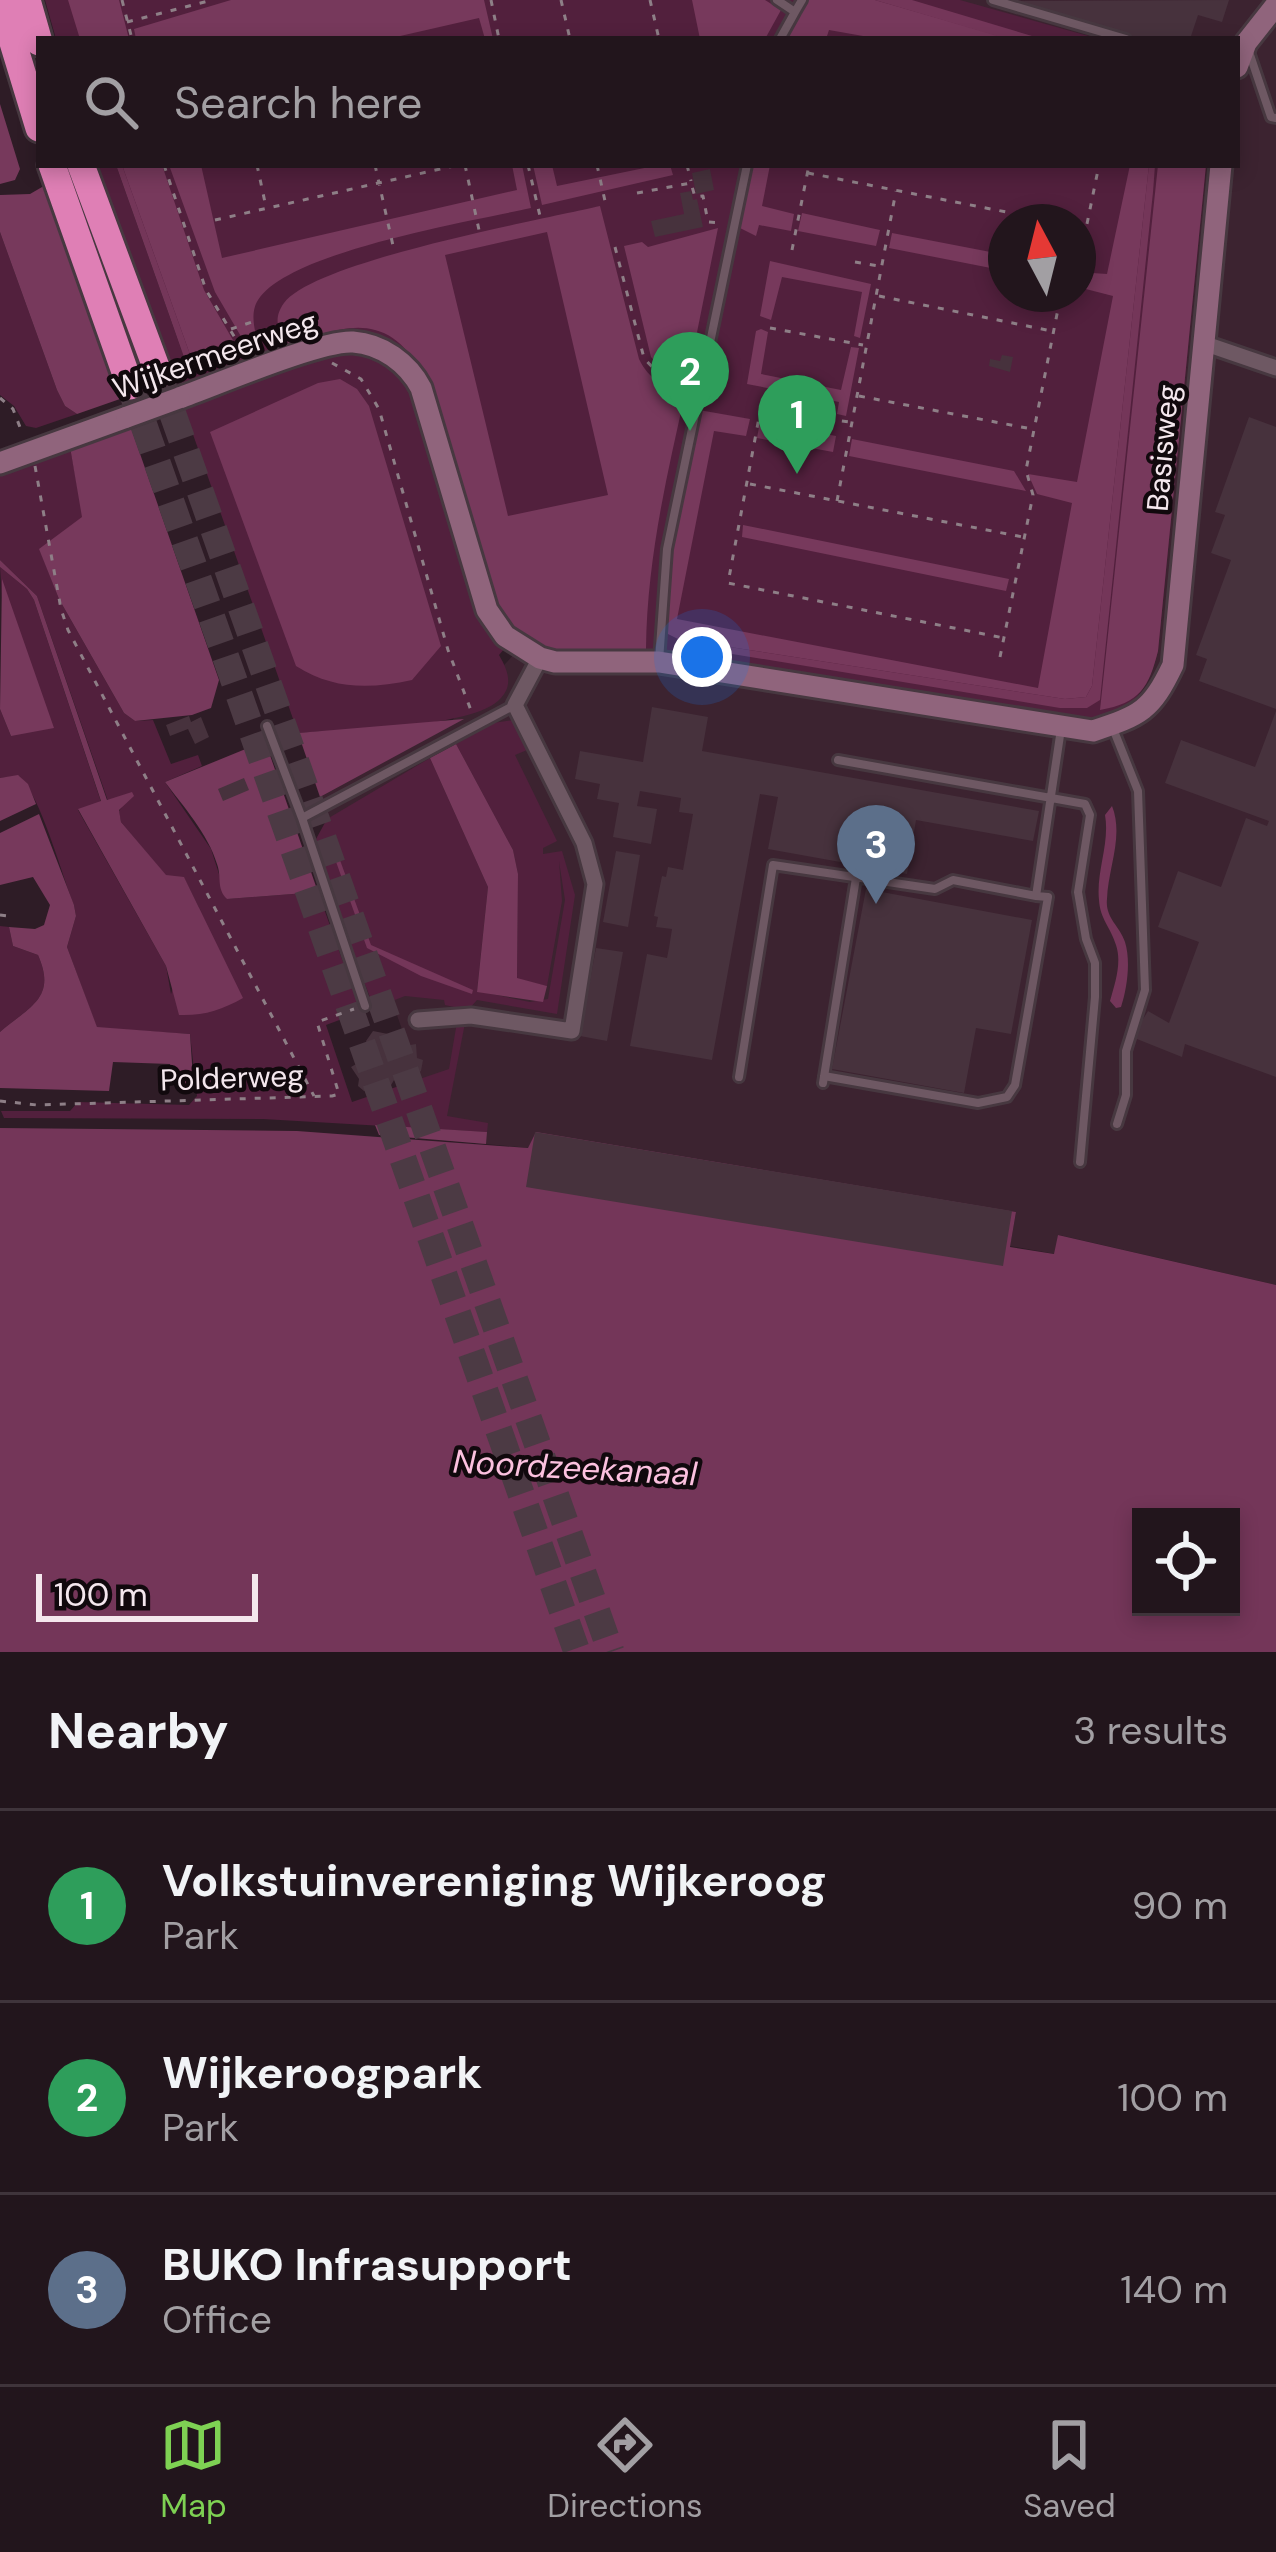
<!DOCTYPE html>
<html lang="en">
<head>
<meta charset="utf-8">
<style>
  body { margin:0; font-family:"DM Sans",sans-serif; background:#2a1e25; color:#f1f3f6 }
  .controls { position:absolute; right:36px; bottom:36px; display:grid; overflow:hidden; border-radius:0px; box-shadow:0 6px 18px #0003 }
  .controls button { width:108px; height:108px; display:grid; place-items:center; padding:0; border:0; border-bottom:3px solid #3f343b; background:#22151c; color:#f1f3f6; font:60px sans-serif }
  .compass { position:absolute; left:988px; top:204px; width:108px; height:108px; border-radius:50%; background:#22151c; box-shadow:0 6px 18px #0003; rotate:353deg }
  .scale { position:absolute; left:36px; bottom:30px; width:222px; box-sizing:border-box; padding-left:12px; border:6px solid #f4e7ed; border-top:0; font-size:33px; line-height:42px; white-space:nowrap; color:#f4e7ed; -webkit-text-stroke:9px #11090d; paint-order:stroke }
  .you { position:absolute; left:702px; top:657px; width:42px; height:42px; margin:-30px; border:9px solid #fff; border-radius:50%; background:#1a73e8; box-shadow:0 0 0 18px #1a73e833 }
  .badge { display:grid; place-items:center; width:78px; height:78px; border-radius:50%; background:#7ed153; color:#fff; font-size:39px; font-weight:700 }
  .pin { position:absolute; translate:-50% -99px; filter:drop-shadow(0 3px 6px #0008) }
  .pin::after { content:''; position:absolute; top:63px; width:42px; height:36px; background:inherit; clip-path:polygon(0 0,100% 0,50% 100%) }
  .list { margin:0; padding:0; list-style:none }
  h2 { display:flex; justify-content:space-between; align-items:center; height:156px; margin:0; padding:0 48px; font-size:51px }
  h2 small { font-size:39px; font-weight:400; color:#a29fa3 }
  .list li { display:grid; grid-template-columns:78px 1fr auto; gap:36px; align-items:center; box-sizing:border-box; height:192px; padding:0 48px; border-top:3px solid #3f343b }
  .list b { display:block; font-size:45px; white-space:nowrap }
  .list p { margin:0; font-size:39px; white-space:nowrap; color:#a29fa3 }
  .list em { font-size:39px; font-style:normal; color:#a29fa3 }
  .icon { flex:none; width:66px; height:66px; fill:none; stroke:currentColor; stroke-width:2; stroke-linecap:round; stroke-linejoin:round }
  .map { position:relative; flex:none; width:1276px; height:1652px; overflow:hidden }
  .search { position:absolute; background:#22151c; box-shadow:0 6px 18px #0003; left:36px; right:36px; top:36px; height:132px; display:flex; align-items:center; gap:30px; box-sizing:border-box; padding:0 42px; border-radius:0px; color:#a29fa3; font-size:45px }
  .sheet { height:732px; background:#22151c }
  nav { display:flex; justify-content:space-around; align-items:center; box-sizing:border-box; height:168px; border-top:3px solid #3f343b; background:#22151c; font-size:33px; color:#a29fa3 }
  nav a { display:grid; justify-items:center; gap:6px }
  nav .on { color:#7ed153 }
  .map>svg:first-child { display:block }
</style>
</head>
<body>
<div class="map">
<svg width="1276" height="1652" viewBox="0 0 1276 1652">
  <rect width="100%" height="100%" fill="#2e1c26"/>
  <!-- built -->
  <path fill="#3c2330" d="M940 0H1276V1285L1059 1235 1055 1254 1010 1246 1016 1212 529 1148 441 1140 320 797 443 730 536 631 1037 699 1179 165H1237V39H1068Z"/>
  <!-- green -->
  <path fill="#52203d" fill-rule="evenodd" d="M45 0H960L1099 39H56Z
    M96 165H116L184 357 119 165H1206L1158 651C1147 694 1128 716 1083 723L736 665 690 653 640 649 609 653 518 633 499 655C507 669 514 684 501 698 474 729 342 729 298 733L183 406 190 403 180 378 173 380ZM1006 222H1078V294H1006Z
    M0 232 57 390 65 406 77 414 36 428 26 426 14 406 0 395Z
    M70 447 83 517 40 550 59 599 124 713 135 721 153 720 171 764 198 755 202 766 165 782 211 849 227 899 318 892 361 1012 326 1025 352 1102 449 1069 457 1022 465 1023 447 1116 488 1123 487 1132 263 1119 4 1118 1 1111H70L78 1102 189 1105 197 1096 190 1034 97 1028 67 947 76 916 74 905C62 875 40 794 19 776L0 778V709L11 736 0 567 27 589 34 600 101 802 78 810 166 966 171 994 199 908 184 878 166 876 121 822 119 811 132 793 108 801 37 596 0 560V472Z
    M514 720 527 750 515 755 557 841 543 848V854L562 851 575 895 557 1014 477 1000 468 1010 445 1005 444 1000 405 996 374 1008 337 911 316 839 327 819 430 758 488 887 477 991 530 1002 548 999 565 900 559 861 562 901 547 986 517 979 518 874 513 850 456 744 493 723Z
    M0 926 9 927 13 946 38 955C57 998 30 1006 0 1032Z"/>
  <!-- forest -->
  <path fill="#77395c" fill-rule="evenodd" d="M68 0H119L129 39H80Z
    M231 0H484L493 39H485L479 18 387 39H136L134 29Z
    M692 0H765L781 10 765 39H700Z
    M805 0H875L1010 39H880L829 30 826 39H783Z
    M0 104 20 169 15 180 0 184Z
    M122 165H162L204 290 241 354 219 362 217 359 198 364 192 360Z
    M169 165H201L222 258 517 190 512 165H522L531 208C473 221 289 251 258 300 248 315 257 338 261 354L253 357 215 292Z
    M533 165H552L557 186 659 165H670L673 175 542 205Z
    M750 165H770L762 206 794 214 791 231 759 225 756 236 738 227Z
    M1130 165H1149L1092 686 1086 697 1065 699 678 639 664 632 668 561 699 410 750 419 746 436 714 431 677 619 1038 688 1072 503 1037 494 1028 474 1077 482 1113 296 1078 287V272L1107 274Z
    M1158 165H1206L1158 651C1149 687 1140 703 1100 710Z
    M49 183 120 399 77 414 65 406 57 390 0 232V195L30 194Z
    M600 206 639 359C649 380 664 386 685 394 666 479 647 561 646 649 613 648 569 663 537 647 442 600 467 353 375 330 347 322 312 338 285 345 278 330 273 318 284 303 315 261 540 220 600 206ZM547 232 608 495 508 516 445 255Z
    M802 213 880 230 876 246 798 231Z
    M718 228 688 377C672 374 662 370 651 357L624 246 642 242 648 247Z
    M892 233 1006 255V271L889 248Z
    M770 261 871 284 860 338 854 336 862 292 782 277 771 320 760 316Z
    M761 329 768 332 761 374 841 390 851 347 859 348 846 416 837 414 839 402 747 384 756 331Z
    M760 422 836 436 833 452 757 438Z
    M130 425 219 680 211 708 192 715 135 721 124 713 59 599 39 549 82 517 70 447Z
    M852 439 1014 471 1026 491 849 456Z
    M743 525 1009 579 1006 591 742 537Z
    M2 579 54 728 11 736 0 709Z
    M464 719 320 797 298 733Z
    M265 741 318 892 227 899C216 888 222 878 217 864 208 834 183 806 165 782Z
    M456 744 513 850 518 874 517 978 547 986 543 1002 477 992 488 887 430 758Z
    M18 775 28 784 36 804 0 821V778Z
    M39 814 74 905 76 916 67 947 97 1027 190 1034 193 1078 187 1084H175L170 1064 113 1062 109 1091 0 1088V1032C30 1006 57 998 38 955L13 946 9 927 35 929 44 925 50 905 33 877 0 885V833Z
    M375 1125 487 1132 486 1144 379 1135Z"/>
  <!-- water -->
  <path fill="#743659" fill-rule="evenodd" d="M875 0H912L1042 39H1007Z
    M116 165H122L192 360 198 364 217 359 219 362 197 368 184 357Z
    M1149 165H1155L1153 192 1100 700 1087 708H1060L678 645V639L1065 699 1086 697 1092 686Z
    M340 379 357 389 369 406 441 646 412 680C370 689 334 690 296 666L210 432 318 383Z
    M0 560 37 596 107 800 132 792 134 796 119 810 121 822 166 875 184 877 243 998C222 1010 203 1016 179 1015L166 966 78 809 101 801 34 600 27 589 0 567Z
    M1112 806C1124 836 1108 868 1107 899 1105 918 1119 925 1125 942 1131 961 1127 989 1121 1007L1116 1008 1110 1001C1115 983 1122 963 1116 945 1111 928 1100 919 1099 900 1096 872 1110 843 1105 815Z
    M330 845 337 852 371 945 473 990 472 994 421 976 367 948Z
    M0 1128 297 1131 528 1148 536 1132 1016 1212 1010 1247 1054 1254 1058 1235 1276 1285V1652H0ZM1141 1517H1231V1607H1141Z"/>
  <!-- building -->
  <path fill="#47323d" d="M1229 0 1222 22 1198 15 1190 39H1139L1017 1Z
    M710 169 714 190 696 194 692 173Z
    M691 191 693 200 697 199 703 227 655 237 651 221 684 214 680 193Z
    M1002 355 1013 357 1010 372 989 366 990 359 1000 361Z
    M1249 417 1276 427V709L1199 681 1207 659 1196 655 1231 560 1211 553 1225 515 1215 512Z
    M652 707 708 717 702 751 1039 811 1033 841 916 820 907 874 768 849 778 797 760 794 712 1060 630 1046 647 954 667 958 669 948 672 929 656 927 658 917 654 916 662 876 666 877 668 867 683 870 693 814 679 812 681 798 640 791 637 806 657 809 651 844 613 837 619 803 597 799 600 784 575 779 580 751 643 762Z
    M1276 711V1077L1185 1044 1182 1057 1132 1037 1148 1011 1169 1023 1199 942 1158 927 1178 871 1221 887 1246 818 1267 826 1269 821 1165 783 1181 740 1255 767Z
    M189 716 191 722 201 717 209 737 195 744 188 729 170 736 166 725Z
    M244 778 249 790 223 801 218 789Z
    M616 851 640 855 628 927 603 922Z
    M866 889 1032 920 1011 1034 976 1028 964 1093 832 1069Z
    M596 948 623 952 607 1041 580 1036Z
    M373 1031 388 1034 393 1048 416 1044 417 1058 423 1060 421 1071 398 1084 394 1080 390 1087 364 1091 358 1086 359 1079 351 1067 372 1055 366 1041Z
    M535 1132 1012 1211 1003 1266 526 1187Z"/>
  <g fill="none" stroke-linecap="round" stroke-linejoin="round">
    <!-- highway-tunnel -->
    <path stroke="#4c3a44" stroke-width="27" stroke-dasharray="27 14" stroke-linecap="butt" d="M159 375 611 1652
      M130 386 577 1652"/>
    <!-- lane casing -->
    <g stroke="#473840" stroke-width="14">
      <path id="lane" d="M777 0 795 12 780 39
        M993 0 1126 39
        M795 12 802 0
        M1248 49 1271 117 1276 118
        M659 661 667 549 747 165
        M267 726 302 818
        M1112 726 1138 791 1145 990 1126 1051V1095L1117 1124
        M838 760 1085 804 1090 815 1078 892 1086 939 1095 963V997L1080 1162
        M365 1006 302 818 513 706
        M824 1076 978 1103 1007 1097 1015 1085 1048 897 1036 896
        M739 1077 773 865 935 889 953 880 1036 896 1061 729
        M823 1083 856 878"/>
    </g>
    <!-- street casing -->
    <g stroke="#473840" stroke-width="21">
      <path id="street" d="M1203 343 1276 368
        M418 1020 471 1016 572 1031 595 884 584 843 515 705 540 658"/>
    </g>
    <!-- secondary casing -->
    <g stroke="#473840" stroke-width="27">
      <path id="secondary" d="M1237 67 1246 43 1276 5
        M179 398C216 385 320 340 353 342 382 344 408 363 421 388L487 610 505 636 540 658 555 662H659L1093 731C1141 715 1151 711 1173 665L1221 165
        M0 463 127 417"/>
    </g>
    <!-- highway casing -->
    <g stroke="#473840" stroke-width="33">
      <path id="highway" d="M0 0 39 128
        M27 0 39 42
        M52 165 130 386
        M81 165 159 375"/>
    </g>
    <!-- path -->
    <path stroke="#8e7f87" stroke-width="3" stroke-dasharray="6 9" stroke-linecap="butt" d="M122 0 132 39
      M491 0 499 39
      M561 0 570 39
      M650 0 659 39
      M127 22 212 0
      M164 165 206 290 243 351
      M257 165 266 207
      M375 165 394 250
      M465 165 479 230
      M528 165 540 216
      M597 165 605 201
      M687 165 691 181
      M808 173 1057 222
      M637 193 691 183 695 197 703 196 708 222 722 223
      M215 220 458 165
      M615 247 644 358C658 375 671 381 692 385
      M792 250 809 165
      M855 262 879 266
      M1078 268 1099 165
      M879 296 1052 331
      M770 328 863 345
      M231 329 258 320
      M332 363 361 379 379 409 448 650 472 713
      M859 396 1032 429
      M0 398 13 409 23 435
      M761 407 728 583 1004 638
      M827 419 850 422
      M35 466 61 609 68 630 314 1096
      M750 484 1023 537
      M837 501 896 191
      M1000 657 1033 495 1026 470 1061 294
      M0 915 9 916
      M0 1101 37 1105 332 1096 339 1094 317 1022 354 1009"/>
    <!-- lane -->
    <use href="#lane" stroke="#6e5863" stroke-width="8"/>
    <!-- street -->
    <use href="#street" stroke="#6e5863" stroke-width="15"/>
    <!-- secondary -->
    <use href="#secondary" stroke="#90647c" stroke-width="21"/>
    <!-- highway -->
    <use href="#highway" stroke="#df7fb5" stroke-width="27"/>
    <!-- secondary-bridge casing -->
    <g stroke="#473840" stroke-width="27" stroke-linecap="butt">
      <path id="secondary-bridge" d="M127 417 179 398"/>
    </g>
    <!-- secondary-bridge -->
    <use href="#secondary-bridge" stroke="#90647c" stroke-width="21"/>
  </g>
  <g text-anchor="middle" stroke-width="9" stroke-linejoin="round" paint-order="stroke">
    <!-- street labels -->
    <g font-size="30" fill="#f4e7ed" stroke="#11090d">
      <text transform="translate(215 355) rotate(-19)" y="10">Wijkermeerweg</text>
      <text transform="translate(1163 448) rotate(-85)" y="10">Basisweg</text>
      <text transform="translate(232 1078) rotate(-2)" y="10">Polderweg</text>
    </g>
    <!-- water labels -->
    <g font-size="33" font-style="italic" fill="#fcc1df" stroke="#11090d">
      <text transform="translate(575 1467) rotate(3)" y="12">Noordzeekanaal</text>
    </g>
  </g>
</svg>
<div class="controls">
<button><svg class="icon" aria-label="locate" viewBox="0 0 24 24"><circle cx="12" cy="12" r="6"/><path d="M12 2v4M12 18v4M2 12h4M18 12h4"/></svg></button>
</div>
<svg class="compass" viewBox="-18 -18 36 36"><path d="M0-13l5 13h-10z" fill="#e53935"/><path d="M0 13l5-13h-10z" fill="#a29fa3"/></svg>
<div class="scale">100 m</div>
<div class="you"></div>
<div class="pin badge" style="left:797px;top:474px;background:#2e9e5b">1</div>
<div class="pin badge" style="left:690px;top:431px;background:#2e9e5b">2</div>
<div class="pin badge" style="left:876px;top:904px;background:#5c6f8a">3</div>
<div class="search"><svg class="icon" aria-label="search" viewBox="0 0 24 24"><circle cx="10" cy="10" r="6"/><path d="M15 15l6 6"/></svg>Search here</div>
</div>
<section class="sheet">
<h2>Nearby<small>3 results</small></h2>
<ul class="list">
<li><span class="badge" style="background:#2e9e5b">1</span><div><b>Volkstuinvereniging Wijkeroog</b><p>Park</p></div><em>90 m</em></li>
<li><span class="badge" style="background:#2e9e5b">2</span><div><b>Wijkeroogpark</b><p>Park</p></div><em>100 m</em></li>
<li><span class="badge" style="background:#5c6f8a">3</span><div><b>BUKO Infrasupport</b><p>Office</p></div><em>140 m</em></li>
</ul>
</section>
<nav>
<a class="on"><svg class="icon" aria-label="map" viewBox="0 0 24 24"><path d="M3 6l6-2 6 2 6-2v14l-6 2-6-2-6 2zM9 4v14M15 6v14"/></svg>Map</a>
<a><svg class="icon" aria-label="directions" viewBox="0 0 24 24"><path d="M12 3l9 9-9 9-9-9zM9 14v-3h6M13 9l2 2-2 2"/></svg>Directions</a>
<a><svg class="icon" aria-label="saved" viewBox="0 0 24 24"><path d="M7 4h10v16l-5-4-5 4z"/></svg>Saved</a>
</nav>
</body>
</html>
